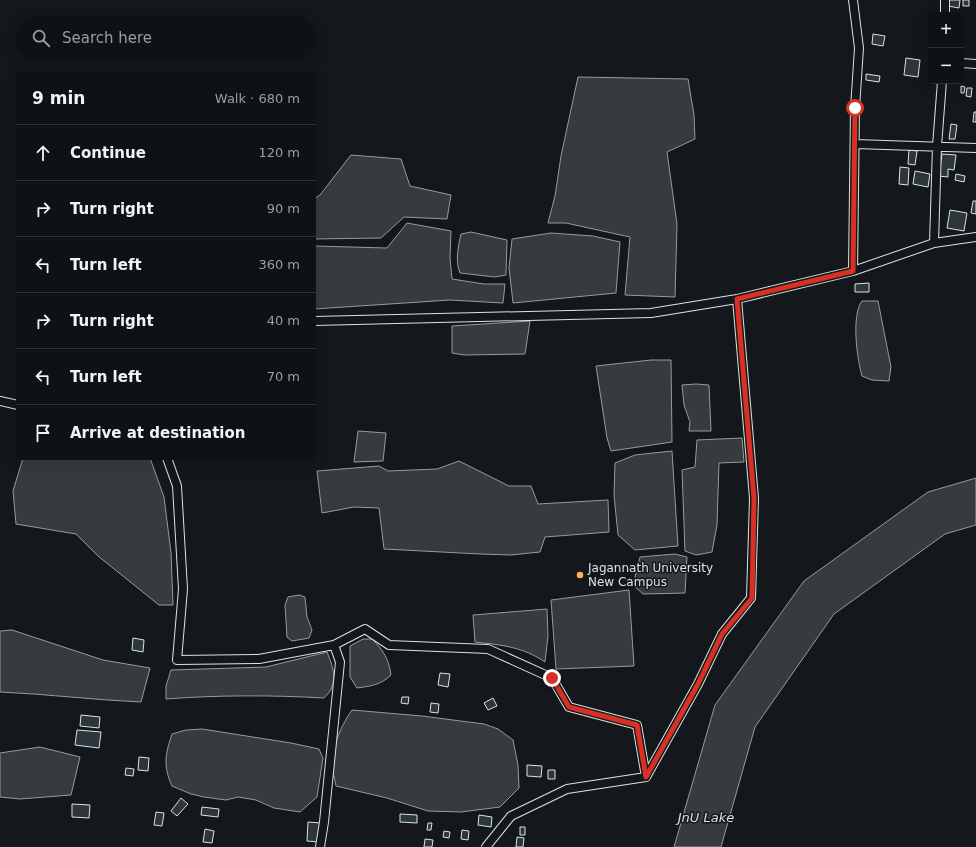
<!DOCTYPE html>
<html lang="en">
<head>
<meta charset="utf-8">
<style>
  body { margin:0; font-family:"DejaVu Sans",sans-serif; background:#181b1e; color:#f1f3f6 }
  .controls { position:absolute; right:12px; top:12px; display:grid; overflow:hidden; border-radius:6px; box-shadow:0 4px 16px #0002 }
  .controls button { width:36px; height:36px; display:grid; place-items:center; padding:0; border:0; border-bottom:1px solid #2f3234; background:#0f1215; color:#f1f3f6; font:20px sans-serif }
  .stop { position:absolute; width:12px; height:12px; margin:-9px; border:3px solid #d93025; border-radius:50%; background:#fff }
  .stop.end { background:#d93025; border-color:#fff; box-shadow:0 1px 4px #0008 }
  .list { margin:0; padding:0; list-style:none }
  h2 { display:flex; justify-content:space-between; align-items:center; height:52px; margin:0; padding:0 16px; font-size:17px }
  h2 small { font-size:13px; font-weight:400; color:#9b9ea0 }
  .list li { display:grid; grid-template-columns:26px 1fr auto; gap:12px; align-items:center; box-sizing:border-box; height:56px; padding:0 16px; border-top:1px solid #2f3234 }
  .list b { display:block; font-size:15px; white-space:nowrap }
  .list em { font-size:13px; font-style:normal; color:#9b9ea0 }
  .icon { flex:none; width:22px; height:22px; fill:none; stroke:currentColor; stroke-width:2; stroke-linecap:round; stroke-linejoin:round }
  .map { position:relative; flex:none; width:976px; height:847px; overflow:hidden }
  .search { position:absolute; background:#0f1215; box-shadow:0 4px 16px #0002; left:16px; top:16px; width:300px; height:44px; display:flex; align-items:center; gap:10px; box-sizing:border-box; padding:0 14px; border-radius:22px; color:#9b9ea0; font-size:15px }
  .panel { position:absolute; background:#0f1215; box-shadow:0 4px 16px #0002; left:16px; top:72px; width:300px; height:388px; border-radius:6px }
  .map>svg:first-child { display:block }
</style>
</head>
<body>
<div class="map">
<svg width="976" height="847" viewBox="0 0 976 847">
  <rect width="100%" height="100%" fill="#14181c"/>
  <!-- water -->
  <path fill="#363b3e" stroke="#939e99" d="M578 77 688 79 694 115 695 139 667 152 677 224 675 297 625 295 630 237 566 223H548L555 196 561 156Z
    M351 155 401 159 410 186 451 195 447 219 404 217 381 238 314 239V199L320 195Z
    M407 223 451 231 450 258 452 279 484 284H505L503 303 450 300 314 309V246L387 248Z
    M471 232 507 240 506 275 495 277 460 273C455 261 458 247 461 234Z
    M551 233 593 236 620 242 616 293 513 303 509 268 512 239Z
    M862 301H878L891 367 889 381 872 380 862 376C857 358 851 316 862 301Z
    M530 321 525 354 464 355 452 353V326Z
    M651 360H671L672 442 611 451 607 438 596 366Z
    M696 384 709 385 711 431H689L690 422 684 405 682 385Z
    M358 431 386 433 383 461 354 462Z
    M742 438 744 462 719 463 717 525 712 552 696 555 685 551 682 470 695 467 697 440Z
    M672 451 678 546 635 550 618 535 614 495 615 463 635 455Z
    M23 458H150L164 497 171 553 173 605H159L98 556 76 534 16 524 13 491Z
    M459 461 509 486H531L538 504 608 500 609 532 545 537 540 552 511 555 480 554 384 549 379 508 354 507 322 513 317 471 379 466 388 471 437 469Z
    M976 478V525L945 534 834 614 755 727 721 847H674L715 705 804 581 928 492Z
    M675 554 687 557 685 593 643 594 633 585 640 557Z
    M629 590 634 666 556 669 551 600Z
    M299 595 305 597 307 617 312 630 309 638 292 641 287 637 285 605 288 597Z
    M547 609 548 636 545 662C523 647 502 645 475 642L473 615Z
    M12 630 103 660 150 668 141 702C94 700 47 694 0 692V631Z
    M363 639H372C383 650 389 659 391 675 381 685 371 686 357 688L350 677V646Z
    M327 652C334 669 339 684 324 698 272 695 218 695 166 699V686L171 670 266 667Z
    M352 710 422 716 484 724 498 729 513 740 518 765 519 788 500 807 461 812 428 811 387 798 336 786C335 779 332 771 332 764 332 746 342 724 352 710Z
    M202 729 291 743 319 749 323 758 317 797 300 812 274 808 256 800 238 797 226 800 204 797 191 794 172 786C163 766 165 755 172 734L186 730Z
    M40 747 80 757 71 795 20 799 0 797V753Z"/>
  <!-- building -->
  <path fill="#2c363c" stroke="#d8e6dc" d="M949 0H960L959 8 948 6Z
    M963 0H969V6H963Z
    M873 34 885 36 883 46 872 44Z
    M906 58 920 60 918 77 904 75Z
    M866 74 880 76 879 82 866 80Z
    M961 86 965 87 964 93H961Z
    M967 88H972L971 97 966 96Z
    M974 112H976V122H973Z
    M951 124 957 125 955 139H949Z
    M909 150 917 151 915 165 908 164Z
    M942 154 956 155 954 170 948 169V177L939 176Z
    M900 167 909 168 908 185 899 184Z
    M915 171 930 174 928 187 913 184Z
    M956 174 965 176 964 182 955 180Z
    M973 201H976V214L971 213Z
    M950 210 967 213 964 231 947 228Z
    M869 283V292H855V284Z
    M133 638 144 640 143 652 132 650Z
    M440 673 450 674 448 687 438 685Z
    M402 697H409L408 704 401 703Z
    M493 698 497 706 488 710 484 703Z
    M431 703 439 704 438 713 430 712Z
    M81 715 100 717 99 728 80 726Z
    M77 730 101 732 99 748 75 745Z
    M139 757 149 758 148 771 138 770Z
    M527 765 542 766 541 777 527 776Z
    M126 768 134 769 133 776 125 775Z
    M548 770H555V779H548Z
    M181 798 188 804 177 816 171 811Z
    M72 804 90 805 89 818 72 817Z
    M202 807 219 809 218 817 201 815Z
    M156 812 164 813 162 826 154 825Z
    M400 814 417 815V823L400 822Z
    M479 815 492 817 491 827 478 825Z
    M308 822 321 823 319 842 307 841Z
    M428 823H432L431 830H427Z
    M520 827H525V835H520Z
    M205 829 214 831 212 843 203 842Z
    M462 830 469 831 468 840 461 839Z
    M444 831 450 832 449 838 443 837Z
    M517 837 524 838 523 847H516Z
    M425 839 433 840 432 847H424Z"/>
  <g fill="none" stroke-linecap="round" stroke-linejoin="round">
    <!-- minor casing -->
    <g stroke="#d8e6dc" stroke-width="10">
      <path id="minor" d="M945 15V0
        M961 63 976 64
        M855 144 976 148
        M934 243 937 146 942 81
        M853 271 855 108 859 48 853 0
        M314 321 651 313 737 299 853 271 934 243 976 237
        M0 401 18 405
        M167 458 177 486 183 589 177 660 259 659 334 645 340 662 324 822 320 847
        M334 645 365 629 389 645 488 649 552 678 569 707 637 725 646 777
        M646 777 698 684 722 634 751 598 754 498 737 299
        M486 847 511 816 567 789 646 777"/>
    </g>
    <!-- minor -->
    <use href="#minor" stroke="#14181c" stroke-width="8"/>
  </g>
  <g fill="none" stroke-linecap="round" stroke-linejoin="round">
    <!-- route -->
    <path stroke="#d93025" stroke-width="5" d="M552 678 569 707 637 725 646 777 698 684 722 634 752 598 754 498 737 299 853 271 855 108"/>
  </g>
  <!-- markers -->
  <circle fill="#ffb74d" stroke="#14181c" stroke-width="1.5" cx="580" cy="575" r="4"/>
  <g text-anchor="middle" stroke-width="3" stroke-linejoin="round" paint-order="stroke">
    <!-- poi labels -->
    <g font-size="12" fill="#d8e6dc" stroke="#14181c" text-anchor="start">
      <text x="588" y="572">Jagannath University<tspan x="588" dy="14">New Campus</tspan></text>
    </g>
    <!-- water labels -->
    <g font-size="13" font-style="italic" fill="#d8e6dc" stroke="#14181c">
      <text x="706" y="822">JnU Lake</text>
    </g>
  </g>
</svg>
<div class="controls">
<button>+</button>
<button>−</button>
</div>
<div class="stop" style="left:855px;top:108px"></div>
<div class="stop end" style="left:552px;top:678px"></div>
<div class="search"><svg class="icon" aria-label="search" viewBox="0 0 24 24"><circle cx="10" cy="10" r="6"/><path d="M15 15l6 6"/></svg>Search here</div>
<section class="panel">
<h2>9 min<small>Walk · 680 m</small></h2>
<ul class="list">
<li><svg class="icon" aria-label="ahead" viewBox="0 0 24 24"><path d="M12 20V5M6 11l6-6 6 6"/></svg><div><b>Continue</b></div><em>120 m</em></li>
<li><svg class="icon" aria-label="right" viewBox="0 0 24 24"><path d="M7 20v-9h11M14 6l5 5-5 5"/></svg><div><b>Turn right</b></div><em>90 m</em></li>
<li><svg class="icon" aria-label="left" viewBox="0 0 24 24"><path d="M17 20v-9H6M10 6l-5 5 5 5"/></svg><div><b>Turn left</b></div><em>360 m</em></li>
<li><svg class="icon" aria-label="right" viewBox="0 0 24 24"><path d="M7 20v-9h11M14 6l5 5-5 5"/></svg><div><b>Turn right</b></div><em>40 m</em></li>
<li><svg class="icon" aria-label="left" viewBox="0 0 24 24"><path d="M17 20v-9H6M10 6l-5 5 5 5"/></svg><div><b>Turn left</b></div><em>70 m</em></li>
<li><svg class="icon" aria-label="arrive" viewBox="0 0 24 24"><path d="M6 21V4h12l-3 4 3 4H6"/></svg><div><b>Arrive at destination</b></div></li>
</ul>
</section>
</div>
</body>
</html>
